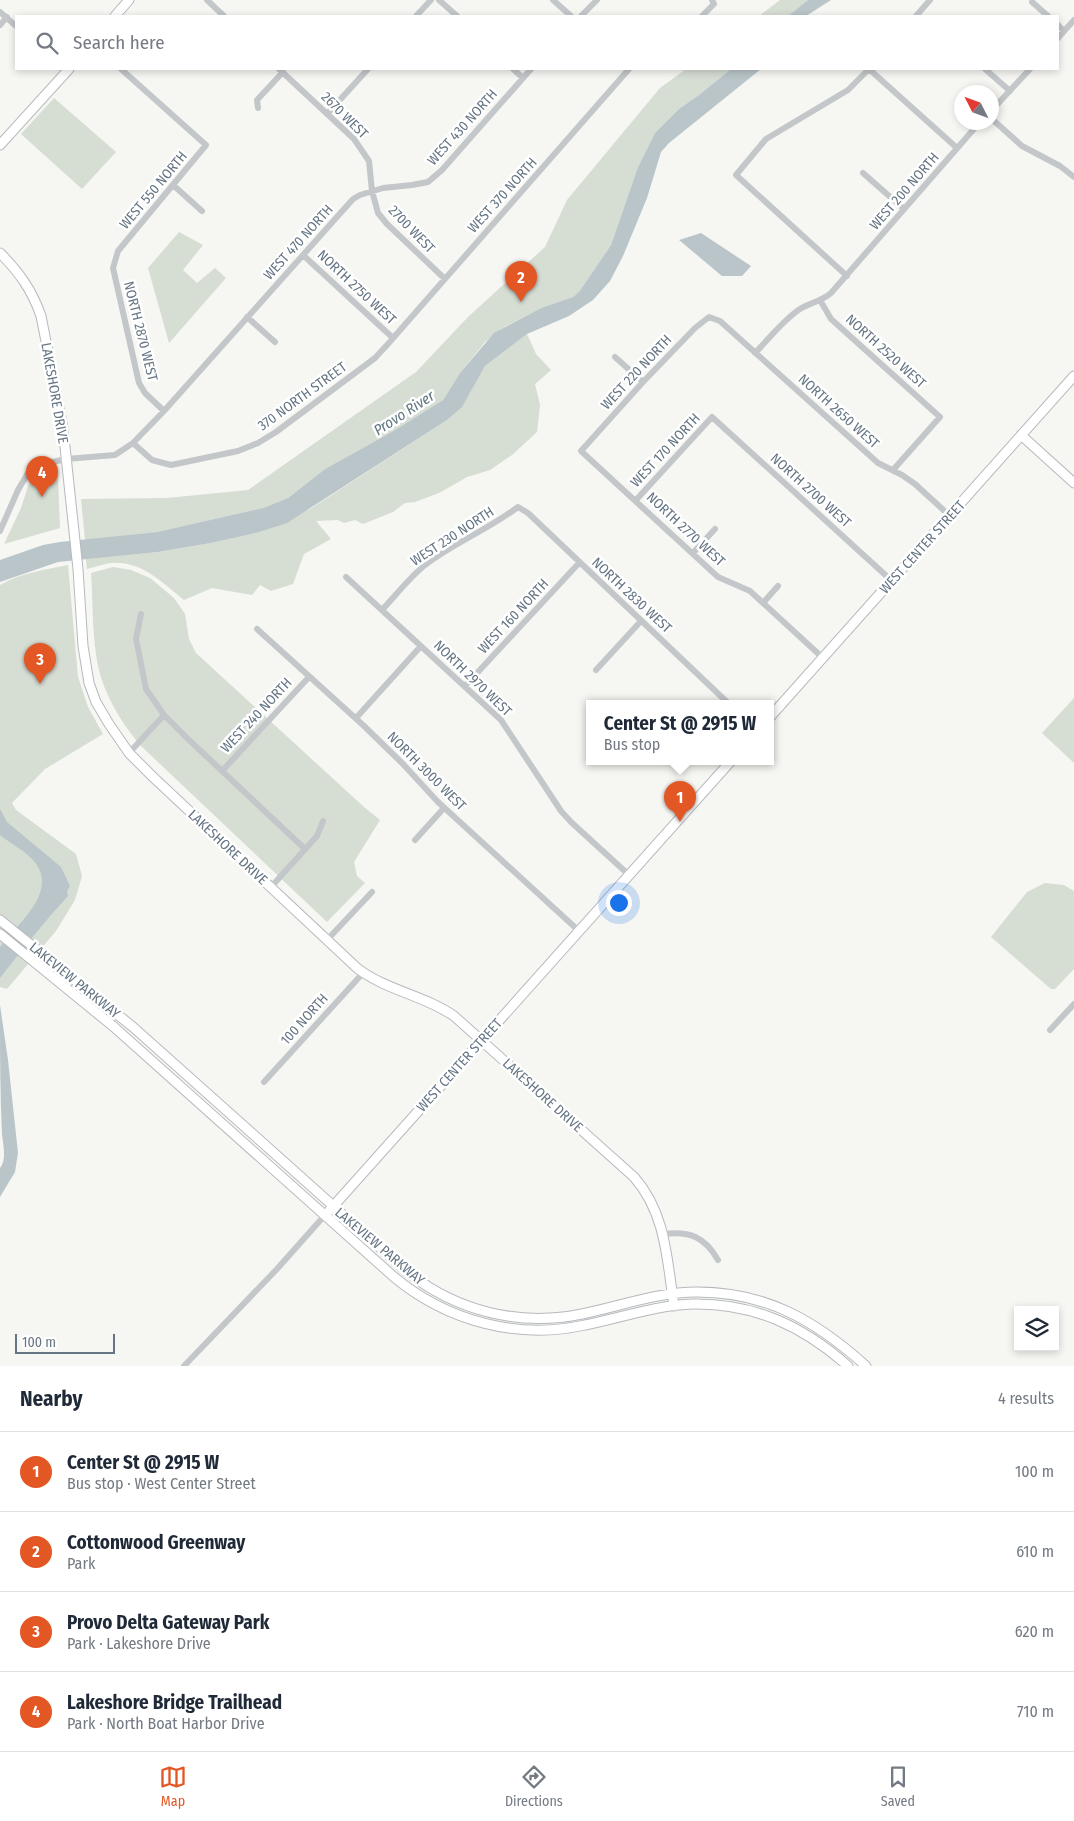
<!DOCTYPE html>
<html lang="en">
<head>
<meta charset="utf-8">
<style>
  body { margin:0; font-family:"Fira Sans Condensed",sans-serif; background:#f6f6f7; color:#1f2937 }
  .controls { position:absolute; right:15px; bottom:15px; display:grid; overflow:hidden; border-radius:0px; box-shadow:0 2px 8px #0003 }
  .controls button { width:45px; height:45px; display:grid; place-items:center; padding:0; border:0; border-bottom:1px solid #e0e1e3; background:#fff; color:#1f2937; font:25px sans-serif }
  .compass { position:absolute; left:954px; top:85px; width:45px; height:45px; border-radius:50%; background:#fff; box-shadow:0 2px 8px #0003; rotate:312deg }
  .scale { position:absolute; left:15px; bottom:12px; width:100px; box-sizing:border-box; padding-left:5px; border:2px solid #657583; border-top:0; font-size:14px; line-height:18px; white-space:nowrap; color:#657583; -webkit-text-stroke:4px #fff; paint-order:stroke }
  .you { position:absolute; left:618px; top:902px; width:18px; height:18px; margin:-12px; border:4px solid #fff; border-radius:50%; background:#1a73e8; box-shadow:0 0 0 8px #1a73e833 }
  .badge { display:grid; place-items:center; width:32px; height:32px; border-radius:50%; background:#e35724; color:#fff; font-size:16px; font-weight:700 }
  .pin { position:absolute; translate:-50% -41px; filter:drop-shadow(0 1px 2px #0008) }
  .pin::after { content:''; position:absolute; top:26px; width:18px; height:15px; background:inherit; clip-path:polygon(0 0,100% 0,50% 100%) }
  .popup { position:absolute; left:586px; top:700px; width:188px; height:65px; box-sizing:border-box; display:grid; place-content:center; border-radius:0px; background:#fff; filter:drop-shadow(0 1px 4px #0005); font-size:16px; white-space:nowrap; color:#747a83 }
  .popup b { font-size:19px; color:#1f2937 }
  .popup::after { content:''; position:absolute; left:50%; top:100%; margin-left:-10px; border:10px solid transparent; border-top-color:#fff }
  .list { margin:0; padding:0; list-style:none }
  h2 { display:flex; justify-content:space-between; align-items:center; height:65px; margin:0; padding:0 20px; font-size:21px }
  h2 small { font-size:16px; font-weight:400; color:#747a83 }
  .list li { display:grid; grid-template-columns:32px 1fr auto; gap:15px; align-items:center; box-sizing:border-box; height:80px; padding:0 20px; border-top:1px solid #e0e1e3 }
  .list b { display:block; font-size:19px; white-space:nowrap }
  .list p { margin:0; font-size:16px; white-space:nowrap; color:#747a83 }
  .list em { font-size:16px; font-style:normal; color:#747a83 }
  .icon { flex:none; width:28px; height:28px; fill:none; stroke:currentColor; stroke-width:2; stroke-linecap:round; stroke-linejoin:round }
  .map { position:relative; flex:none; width:1074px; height:1366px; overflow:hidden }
  .search { position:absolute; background:#fff; box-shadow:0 2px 8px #0003; left:15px; right:15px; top:15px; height:55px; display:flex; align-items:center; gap:12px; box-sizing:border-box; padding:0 18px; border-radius:0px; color:#747a83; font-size:19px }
  .sheet { height:385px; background:#fff }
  nav { display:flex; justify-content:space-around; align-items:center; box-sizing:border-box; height:70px; border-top:1px solid #e0e1e3; background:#fff; font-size:14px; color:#747a83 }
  nav a { display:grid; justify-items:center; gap:2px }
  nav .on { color:#e35724 }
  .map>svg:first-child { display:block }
</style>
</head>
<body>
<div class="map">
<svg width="1074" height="1366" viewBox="0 0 1074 1366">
  <rect width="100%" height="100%" fill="#f6f6f2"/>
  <!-- green -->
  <path fill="#d6ddd3" d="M780 0H808L788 16H759Z
    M686 69H731L699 95 679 109 655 133 638 167 611 245 579 292 573 297 541 308 504 327 485 342 460 373 443 400 395 430 325 469 288 498 263 508 157 532 85 540 81 499 167 498 248 490 416 372 468 317 545 247 567 200 660 88Z
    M54 98 116 152 82 189 21 134Z
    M179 232 203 245 183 270 197 283 215 268 226 278 169 343 148 268Z
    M527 334 536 354 551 370 535 384 540 405 537 432 512 455 490 470 467 477 439 493 415 502 405 503 393 512 363 524 355 520 344 523 338 520 316 521 331 539 304 554 293 584 271 591 260 585 252 595 212 588 184 600C165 585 144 563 118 563 108 562 96 567 87 569L86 559 158 552 211 543 256 533 270 528 310 509 447 420 462 406 485 366Z
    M52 471 58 477 60 528 4 544 21 508 28 486 37 476Z
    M68 565 78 677 88 707 103 734 45 769 12 803 16 810 76 854 82 876 75 900 56 931 7 989 0 987V585C20 573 45 570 68 565Z
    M113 567 131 570 150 578 174 598 185 614 189 639 196 653 364 807 380 820 354 862 357 876 365 883 327 922 141 746C119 720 100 688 96 654 92 627 93 600 91 573Z
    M1074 698V763L1042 733Z
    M1045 883 1064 885 1074 891V969L1055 989H1051L991 937 1027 892Z"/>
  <!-- water -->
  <path fill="#bac5c9" d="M808 0H831L806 16H788Z
    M731 69H761L669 143 661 152 647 198 623 256 610 281 593 300 569 316 527 334 485 366 462 407 447 420 287 523 256 533 211 543 158 552 58 562 0 582V560L43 545 60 542 157 532 263 508 288 498 325 469 395 430 443 400 460 373 494 333 541 308 573 297 579 292 611 245 638 167 655 133 679 109 699 95Z
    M701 233 751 266 742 276H722L679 240Z
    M0 809 7 822 61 867 70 886 67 891 68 896C44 922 22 950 0 978V947C17 924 63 889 31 858 22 849 10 843 0 835Z
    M0 1005 8 1060 18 1153 15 1172 0 1197V1168C7 1160 3 1144 2 1134 0 1092 0 1048 0 1005Z"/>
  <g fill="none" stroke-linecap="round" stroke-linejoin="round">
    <!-- secondary casing -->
    <g stroke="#b6babe" stroke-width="11">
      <path id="secondary" d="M115 16 129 0
        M0 145 69 69
        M0 253C19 272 32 290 41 316L63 428 78 569 83 646 89 683 96 702 109 724 129 753 153 777 357 968C387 991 424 995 454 1016L634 1177C666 1213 667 1260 674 1306
        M1021 435 1074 483
        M770 717 1074 376
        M0 920 133 1027 405 1270C455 1311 519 1327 582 1314 621 1306 658 1292 697 1292 767 1292 816 1321 866 1366
        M0 934 114 1027 394 1277C447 1321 517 1340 585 1325 621 1318 656 1305 693 1304 754 1303 803 1326 848 1366
        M329 1211 731 761"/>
    </g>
    <!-- street -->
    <path stroke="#c3c7ca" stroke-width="6" d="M207 0 224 16
      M439 0 457 16
      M553 0 571 16
      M1032 2 1048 16
      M0 12 16 26
      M416 16 431 0
      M581 16 597 0
      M702 16 714 4 712 0
      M916 16 930 0
      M0 25 7 17
      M1058 25 1064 31
      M1058 38 1074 20
      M121 69 206 145 118 251 113 268 139 383 145 393 164 411
      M279 69 354 139 369 161 372 191 378 213 387 224 445 279
      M513 69 523 78
      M869 69 957 148
      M985 69 1010 91
      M258 108 257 100 283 72
      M992 110 1030 69
      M327 114 368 69
      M992 119 1022 146 1060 166 1074 177
      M863 173 904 209
      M173 185 202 211
      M303 255 393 338
      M847 276 736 175 766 139 848 90 869 69
      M820 300 831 319 940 417 893 470
      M247 317 275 342
      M755 353C769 339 783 320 800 309 810 303 822 301 831 293L980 122
      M615 357 643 382
      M133 443 152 460 171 465 238 451 258 443 276 432 375 358 387 345 629 69
      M636 500 712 417 892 581
      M0 531 18 490 28 473 44 464 66 459 115 455 133 443 164 411 353 199 360 195 383 188 412 185 428 182 442 170 531 69
      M693 553 715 529
      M346 577 501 720 561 811 571 822 629 875
      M763 603 778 586
      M382 610C396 595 409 578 425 565 454 543 489 529 518 507L528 513 728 703
      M141 614 136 639 146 689 164 715 188 739 305 849
      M257 629 363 725 403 764 438 802 579 931
      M823 658 750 591 718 577 581 451 643 382 695 328 709 317 720 321 878 463 902 475 915 484 950 516
      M596 670 641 621
      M465 686 579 563
      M356 718 421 646
      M129 753 164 715
      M222 771 309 677
      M415 840 444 808
      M271 887 317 836 323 821
      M327 940 372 892
      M1050 1030 1074 1004
      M264 1082 363 973
      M664 1234C690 1231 705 1237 718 1260
      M184 1366 277 1269 325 1215"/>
    <!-- secondary -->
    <use href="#secondary" stroke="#fff" stroke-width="9"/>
  </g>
  <g text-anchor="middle" stroke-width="5" stroke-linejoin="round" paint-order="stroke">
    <!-- street labels -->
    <g font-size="14" fill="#657583" stroke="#fff">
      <text transform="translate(345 115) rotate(45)" y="5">2670 WEST</text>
      <text transform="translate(462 127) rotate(-48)" y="5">WEST 430 NORTH</text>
      <text transform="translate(153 190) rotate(-50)" y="5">WEST 550 NORTH</text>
      <text transform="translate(904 191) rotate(-49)" y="5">WEST 200 NORTH</text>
      <text transform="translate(502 195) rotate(-48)" y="5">WEST 370 NORTH</text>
      <text transform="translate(412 229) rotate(46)" y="5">2700 WEST</text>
      <text transform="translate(298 242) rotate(-48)" y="5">WEST 470 NORTH</text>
      <text transform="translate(357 287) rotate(43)" y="5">NORTH 2750 WEST</text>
      <text transform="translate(141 331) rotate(76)" y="5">NORTH 2870 WEST</text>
      <text transform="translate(886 351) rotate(42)" y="5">NORTH 2520 WEST</text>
      <text transform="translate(636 372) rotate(-47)" y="5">WEST 220 NORTH</text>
      <text transform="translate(55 393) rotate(80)" y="5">LAKESHORE DRIVE</text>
      <text transform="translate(302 396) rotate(-36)" y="5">370 NORTH STREET</text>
      <text transform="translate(839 411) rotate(42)" y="5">NORTH 2650 WEST</text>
      <text transform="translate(665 450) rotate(-47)" y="5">WEST 170 NORTH</text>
      <text transform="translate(811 490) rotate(42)" y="5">NORTH 2700 WEST</text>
      <text transform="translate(686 529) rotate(43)" y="5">NORTH 2770 WEST</text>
      <text transform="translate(452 536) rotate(-33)" y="5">WEST 230 NORTH</text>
      <text transform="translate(922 547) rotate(-48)" y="5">WEST CENTER STREET</text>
      <text transform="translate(632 595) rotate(43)" y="5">NORTH 2830 WEST</text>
      <text transform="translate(513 616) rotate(-47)" y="5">WEST 160 NORTH</text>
      <text transform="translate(473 678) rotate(44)" y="5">NORTH 2970 WEST</text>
      <text transform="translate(256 715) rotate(-47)" y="5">WEST 240 NORTH</text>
      <text transform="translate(427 771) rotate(45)" y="5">NORTH 3000 WEST</text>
      <text transform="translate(228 847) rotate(43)" y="5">LAKESHORE DRIVE</text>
      <text transform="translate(75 980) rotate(39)" y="5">LAKEVIEW PARKWAY</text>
      <text transform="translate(304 1019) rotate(-48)" y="5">100 NORTH</text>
      <text transform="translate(459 1065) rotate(-48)" y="5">WEST CENTER STREET</text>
      <text transform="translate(543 1095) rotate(42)" y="5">LAKESHORE DRIVE</text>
      <text transform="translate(380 1246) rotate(40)" y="5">LAKEVIEW PARKWAY</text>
    </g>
    <!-- water labels -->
    <g font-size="15" font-style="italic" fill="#607780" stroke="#fff">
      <text transform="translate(404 413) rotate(-33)" y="5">Provo River</text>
    </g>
  </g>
</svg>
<div class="controls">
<button><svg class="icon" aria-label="layers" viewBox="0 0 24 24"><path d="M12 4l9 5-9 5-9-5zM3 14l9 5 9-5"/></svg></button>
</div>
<svg class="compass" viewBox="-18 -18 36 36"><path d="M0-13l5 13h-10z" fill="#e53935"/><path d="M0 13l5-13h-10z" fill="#747a83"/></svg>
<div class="scale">100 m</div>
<div class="you"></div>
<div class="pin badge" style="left:680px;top:822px">1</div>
<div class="popup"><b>Center St @ 2915 W</b>Bus stop</div>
<div class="pin badge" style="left:521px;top:302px">2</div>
<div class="pin badge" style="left:40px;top:684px">3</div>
<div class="pin badge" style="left:42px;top:497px">4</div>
<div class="search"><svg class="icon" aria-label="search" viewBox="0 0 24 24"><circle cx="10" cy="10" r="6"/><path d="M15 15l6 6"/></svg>Search here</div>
</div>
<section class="sheet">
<h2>Nearby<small>4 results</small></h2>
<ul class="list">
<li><span class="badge">1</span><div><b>Center St @ 2915 W</b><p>Bus stop · West Center Street</p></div><em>100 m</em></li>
<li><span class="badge">2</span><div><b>Cottonwood Greenway</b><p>Park</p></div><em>610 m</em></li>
<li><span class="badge">3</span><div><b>Provo Delta Gateway Park</b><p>Park · Lakeshore Drive</p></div><em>620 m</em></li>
<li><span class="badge">4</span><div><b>Lakeshore Bridge Trailhead</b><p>Park · North Boat Harbor Drive</p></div><em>710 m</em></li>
</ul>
</section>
<nav>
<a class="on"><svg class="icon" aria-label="map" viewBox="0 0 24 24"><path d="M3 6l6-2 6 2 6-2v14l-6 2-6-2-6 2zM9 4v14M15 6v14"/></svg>Map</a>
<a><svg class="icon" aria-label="directions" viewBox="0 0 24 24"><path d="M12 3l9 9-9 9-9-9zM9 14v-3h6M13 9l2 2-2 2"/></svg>Directions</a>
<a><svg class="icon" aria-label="saved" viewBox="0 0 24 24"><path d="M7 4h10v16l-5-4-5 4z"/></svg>Saved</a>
</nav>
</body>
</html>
